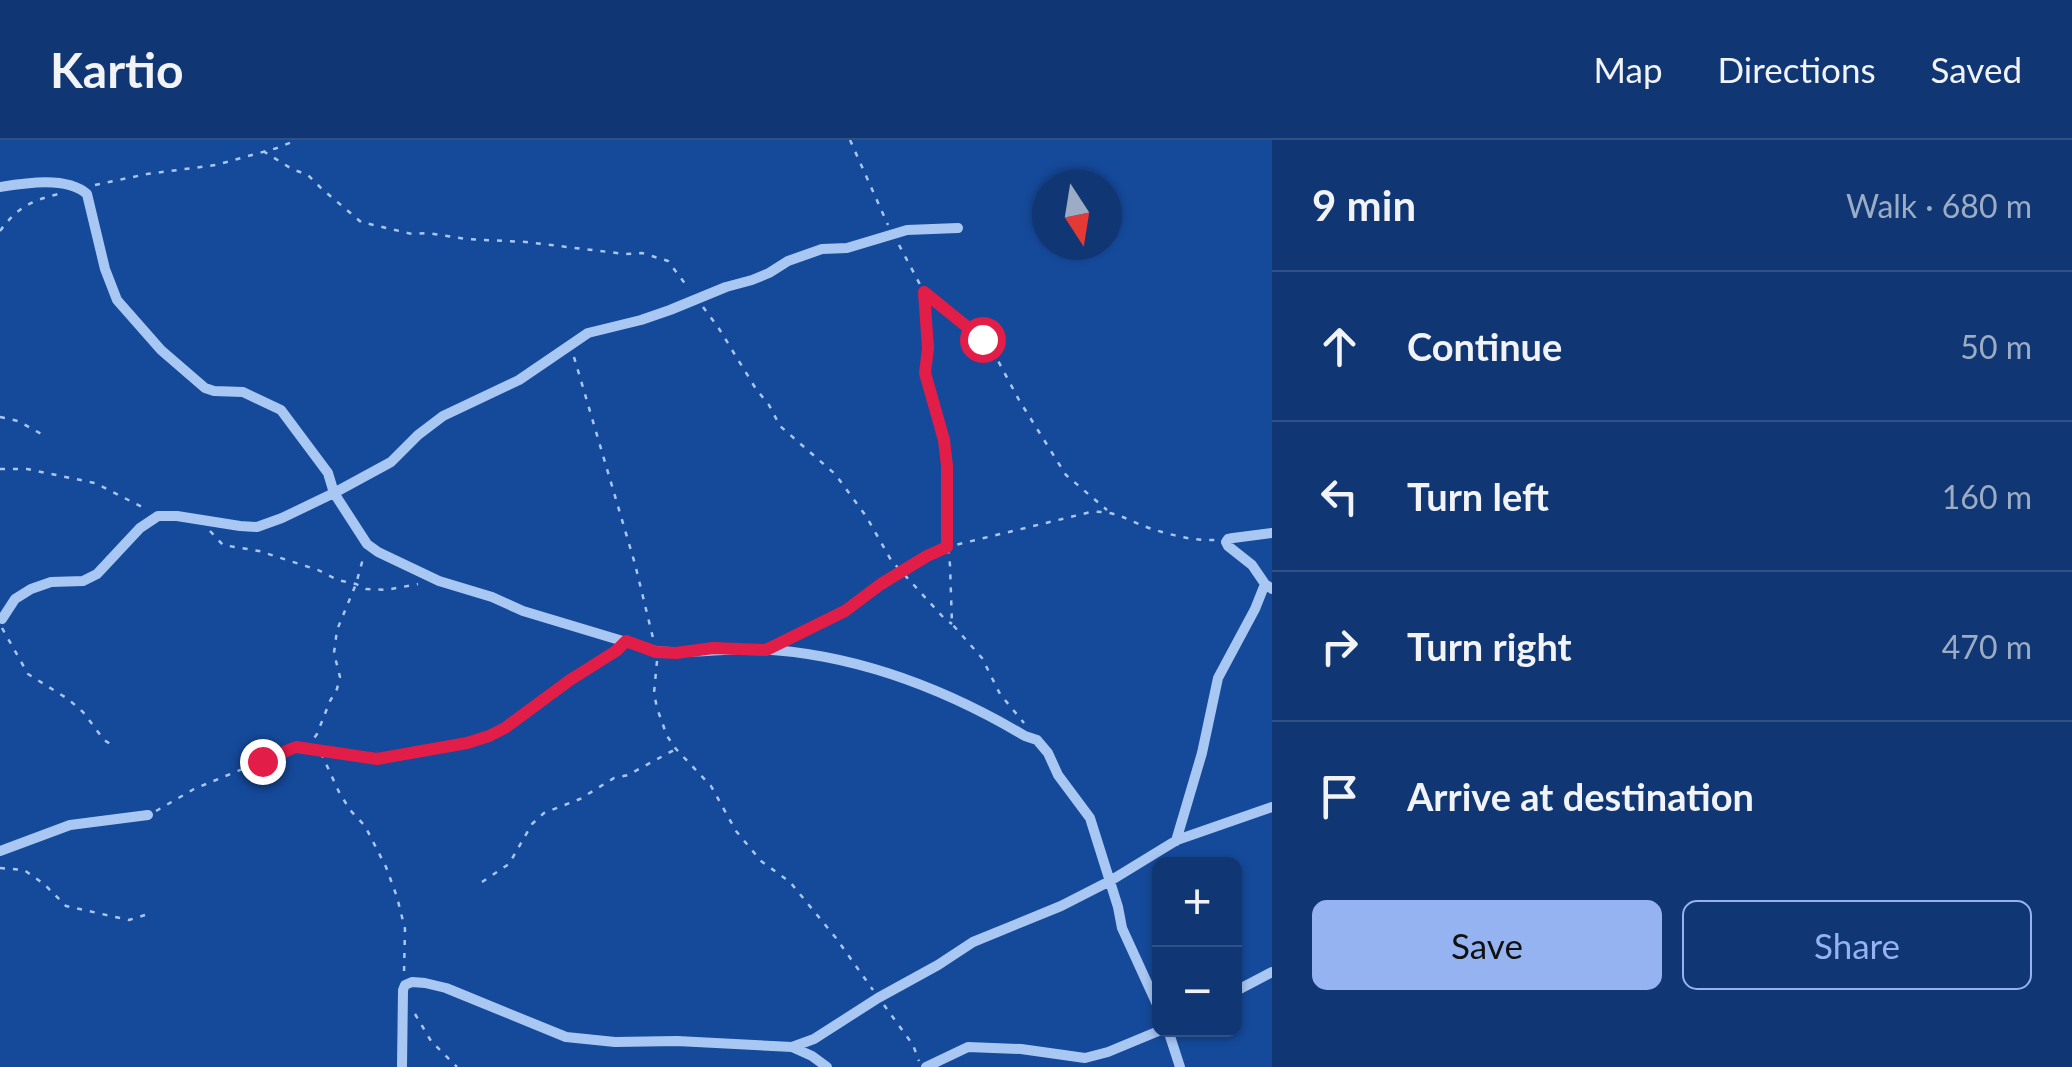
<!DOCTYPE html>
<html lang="en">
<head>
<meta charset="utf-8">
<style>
  body { margin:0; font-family:Lato,sans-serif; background:#193f79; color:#f1f3f6 }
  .controls { position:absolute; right:30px; bottom:30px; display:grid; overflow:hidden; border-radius:15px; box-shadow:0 2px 8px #0004 }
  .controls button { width:90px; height:90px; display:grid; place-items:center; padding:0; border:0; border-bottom:2px solid #305186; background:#103774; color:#f1f3f6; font:50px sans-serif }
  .compass { position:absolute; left:1032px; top:30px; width:90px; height:90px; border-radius:50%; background:#103774; box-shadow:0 2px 8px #0004; rotate:168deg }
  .stop { position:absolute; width:30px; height:30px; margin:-22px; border:8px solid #e11d48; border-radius:50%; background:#fff }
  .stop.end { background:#e11d48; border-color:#fff; box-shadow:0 2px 10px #0008 }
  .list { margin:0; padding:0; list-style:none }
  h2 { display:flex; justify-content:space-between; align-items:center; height:130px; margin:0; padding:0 40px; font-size:42px }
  h2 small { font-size:32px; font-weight:400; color:#9cacc5 }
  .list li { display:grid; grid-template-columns:65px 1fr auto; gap:30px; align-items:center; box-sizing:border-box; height:150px; padding:0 40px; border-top:2px solid #305186 }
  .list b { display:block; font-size:38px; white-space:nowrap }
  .list em { font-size:32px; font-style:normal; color:#9cacc5 }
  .actions { display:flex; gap:20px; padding:30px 40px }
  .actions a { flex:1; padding:22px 0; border:2px solid #95b2f1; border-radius:15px; text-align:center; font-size:35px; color:#95b2f1 }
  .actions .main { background:#95b2f1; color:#111 }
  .icon { flex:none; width:55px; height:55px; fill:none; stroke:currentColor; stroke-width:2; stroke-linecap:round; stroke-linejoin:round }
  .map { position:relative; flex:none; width:1272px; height:927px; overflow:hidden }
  header { display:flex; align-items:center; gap:60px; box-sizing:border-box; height:140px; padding:0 50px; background:#103774; border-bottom:2px solid #305186 }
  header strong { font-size:48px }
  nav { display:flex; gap:55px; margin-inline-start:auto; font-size:35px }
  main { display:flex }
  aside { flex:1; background:#103774 }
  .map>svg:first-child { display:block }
</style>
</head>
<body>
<header>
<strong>Kartio</strong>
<nav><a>Map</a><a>Directions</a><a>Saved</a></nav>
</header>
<main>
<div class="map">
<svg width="1272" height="927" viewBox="0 0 1272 927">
  <rect width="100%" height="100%" fill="#15499a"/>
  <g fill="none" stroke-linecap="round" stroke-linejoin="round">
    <!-- path -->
    <path stroke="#a9c7f3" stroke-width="2.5" stroke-dasharray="5 8" stroke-linecap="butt" d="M850 0 888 85
      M263 11 292 29 308 35 322 49 361 82 412 94 428 93 466 99 526 102 625 114 642 113 668 121 689 149
      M95 45 147 34 216 25 277 8 297 0
      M0 91C17 68 30 61 58 54
      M899 105 924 152 982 199 996 217 1019 260 1066 335 1107 370
      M924 152 929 208 925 233 944 300 947 326 946 390 950 425 952 484 982 518 1000 554 1024 583
      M703 167 718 187 756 249 769 265 780 286 835 334 866 376 891 420 943 477 952 484
      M574 217 635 424 653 498
      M0 277 18 281 45 296
      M0 329H27L95 343 148 370
      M210 391 223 405 259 411 318 430 338 440 356 444 366 449 386 450 418 444
      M2 488 28 534 68 559 83 572 104 600 112 605
      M788 499 845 471 881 444 927 416 947 407 1091 372C1116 370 1128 381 1152 389 1171 395 1194 401 1215 400
      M657 521 654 553 657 568 667 596 676 609 711 646 736 691 761 721 790 742 836 798 873 850
      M307 608 317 594 330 561 337 549 340 537 334 513 337 490 356 444 364 415
      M321 613 339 652 350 670 365 686 386 727 397 757 405 789 404 833
      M156 671 194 649 296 607 377 619 489 596 505 588 570 539 618 509
      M0 728 24 730 44 744 66 766 129 780 145 775
      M482 742 509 724 532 684 544 673 580 659 614 638 628 635 674 610
      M884 865 913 905 919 921
      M415 874 431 901 457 927"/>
    <!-- minor -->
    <path stroke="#a9c7f3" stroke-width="10" d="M0 47C25 43 67 36 87 54L105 129 117 160 161 210 205 248 214 251 243 252 281 270 328 333 334 353 367 404 378 412 439 441 492 457 523 471 656 511C689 515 722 508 756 509 852 513 944 548 1025 596L1037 600 1048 613 1058 635 1090 678 1118 767 1122 788 1160 871
      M1272 393 1233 398 1228 399 1226 402 1228 406 1252 425 1265 444 1272 449
      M2 479 15 459 31 449 51 442 83 441 97 434 140 388 158 376H177L240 386 257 387 282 378 334 353 391 322 418 295 443 276 519 240 588 193 641 180 670 170 726 147 752 140 769 133 788 121 822 109 847 108 907 90 958 88
      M1176 701 1202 613 1218 538 1255 469 1265 444
      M0 711 70 685 148 675
      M1234 852 1272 832
      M1168 890 1180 927
      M792 907 812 916 827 927
      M402 927 403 850 405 845 412 842 425 843 446 848 566 897 615 902 677 901 792 907 814 899 878 858 938 825 973 802 1061 766 1110 741 1177 700 1272 667
      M926 927 968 907 1021 909 1085 918 1108 912 1161 890"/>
  </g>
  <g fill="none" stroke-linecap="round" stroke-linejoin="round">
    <!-- route -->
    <path stroke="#e11d48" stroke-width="12" d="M262 621 296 607 377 619 467 603 489 596 505 588 570 540 616 511 626 501 656 512 676 513 713 508 766 510 845 471 881 444 927 416 947 407V326L944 300 925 233 928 208 924 152 982 199"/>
  </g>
</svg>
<div class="controls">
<button>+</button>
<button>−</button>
</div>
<svg class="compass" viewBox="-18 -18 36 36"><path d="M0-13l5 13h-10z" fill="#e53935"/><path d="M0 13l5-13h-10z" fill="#9cacc5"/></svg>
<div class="stop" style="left:982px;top:199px"></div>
<div class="stop end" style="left:262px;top:621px"></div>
</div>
<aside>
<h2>9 min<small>Walk · 680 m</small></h2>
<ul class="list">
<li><svg class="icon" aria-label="ahead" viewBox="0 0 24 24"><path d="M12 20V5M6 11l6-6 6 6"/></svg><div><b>Continue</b></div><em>50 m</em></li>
<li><svg class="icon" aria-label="left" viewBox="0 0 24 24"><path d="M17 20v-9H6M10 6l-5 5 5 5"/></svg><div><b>Turn left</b></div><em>160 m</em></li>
<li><svg class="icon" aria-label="right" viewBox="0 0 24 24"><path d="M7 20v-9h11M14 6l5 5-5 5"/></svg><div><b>Turn right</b></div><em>470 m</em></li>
<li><svg class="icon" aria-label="arrive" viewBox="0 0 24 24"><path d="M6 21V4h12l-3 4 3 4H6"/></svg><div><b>Arrive at destination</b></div></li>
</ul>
<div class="actions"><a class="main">Save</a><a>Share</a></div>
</aside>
</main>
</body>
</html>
